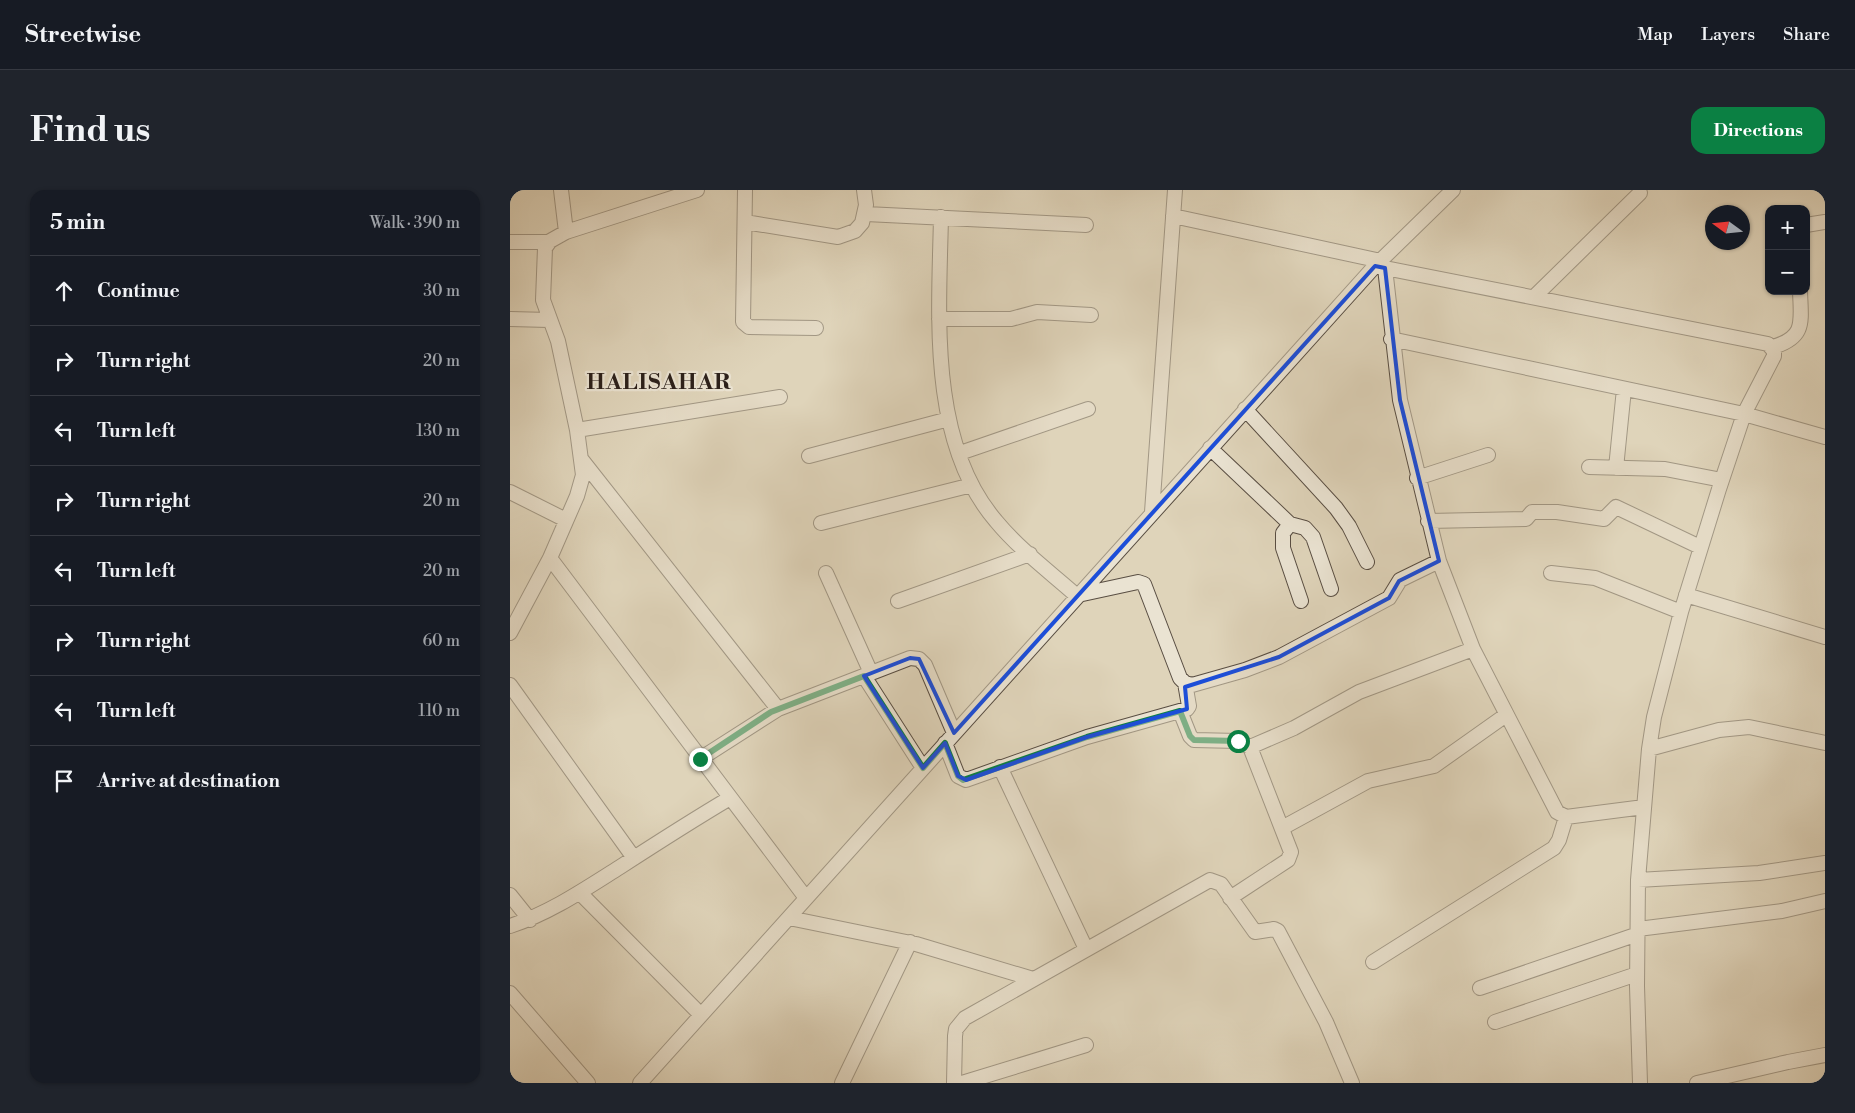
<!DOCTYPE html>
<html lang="en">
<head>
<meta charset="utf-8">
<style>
  body { margin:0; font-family:"Libre Bodoni",serif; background:#20242c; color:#f1f3f6 }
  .controls { position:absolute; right:15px; top:15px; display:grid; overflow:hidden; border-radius:10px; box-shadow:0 1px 4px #0004 }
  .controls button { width:45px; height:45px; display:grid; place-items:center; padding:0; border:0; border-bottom:1px solid #363941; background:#171b24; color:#f1f3f6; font:25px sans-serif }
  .compass { position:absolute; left:1195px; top:15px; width:45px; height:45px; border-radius:50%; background:#171b24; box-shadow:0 1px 4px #0004; rotate:285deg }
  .stop { position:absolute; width:15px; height:15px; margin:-11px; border:4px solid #0b8043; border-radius:50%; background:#fff }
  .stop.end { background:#0b8043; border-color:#fff; box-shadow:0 1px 5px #0008 }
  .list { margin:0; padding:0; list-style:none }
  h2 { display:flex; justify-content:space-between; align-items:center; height:65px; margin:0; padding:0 20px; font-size:21px }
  h2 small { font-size:16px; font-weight:400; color:#9ea1a6 }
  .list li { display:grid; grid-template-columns:32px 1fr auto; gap:15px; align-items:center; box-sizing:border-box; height:70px; padding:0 20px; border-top:1px solid #363941 }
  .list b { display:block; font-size:19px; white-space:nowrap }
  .list em { font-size:16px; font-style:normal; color:#9ea1a6 }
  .icon { flex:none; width:28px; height:28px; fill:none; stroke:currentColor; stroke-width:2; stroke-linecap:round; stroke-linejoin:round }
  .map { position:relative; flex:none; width:1315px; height:893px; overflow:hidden; border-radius:15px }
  header { display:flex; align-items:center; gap:30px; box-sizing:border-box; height:70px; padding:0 25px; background:#171b24; border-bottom:1px solid #363941 }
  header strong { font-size:24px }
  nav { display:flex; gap:28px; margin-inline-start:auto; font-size:18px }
  .intro { display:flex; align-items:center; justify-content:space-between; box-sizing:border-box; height:120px; padding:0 30px }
  h1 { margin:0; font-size:35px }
  .button { padding:12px 22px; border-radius:15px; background:#0b8043; color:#fff; font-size:18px; font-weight:700 }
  main { display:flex; gap:30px; padding:0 30px }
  aside { flex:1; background:#171b24; border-radius:15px; box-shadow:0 1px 4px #0004 }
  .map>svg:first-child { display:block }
</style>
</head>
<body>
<header>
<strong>Streetwise</strong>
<nav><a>Map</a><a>Layers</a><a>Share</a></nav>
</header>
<div class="intro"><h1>Find us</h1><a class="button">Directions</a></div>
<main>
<aside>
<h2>5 min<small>Walk · 390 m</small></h2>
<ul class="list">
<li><svg class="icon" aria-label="ahead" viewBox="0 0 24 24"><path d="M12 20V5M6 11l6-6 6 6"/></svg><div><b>Continue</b></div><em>30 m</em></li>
<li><svg class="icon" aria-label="right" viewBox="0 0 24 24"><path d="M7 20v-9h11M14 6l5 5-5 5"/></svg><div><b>Turn right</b></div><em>20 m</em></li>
<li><svg class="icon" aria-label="left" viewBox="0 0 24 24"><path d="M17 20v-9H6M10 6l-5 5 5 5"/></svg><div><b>Turn left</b></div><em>130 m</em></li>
<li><svg class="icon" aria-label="right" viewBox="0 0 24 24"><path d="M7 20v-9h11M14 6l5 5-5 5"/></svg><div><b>Turn right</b></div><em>20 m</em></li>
<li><svg class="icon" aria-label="left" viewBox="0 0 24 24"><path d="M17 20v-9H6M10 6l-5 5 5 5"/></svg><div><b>Turn left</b></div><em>20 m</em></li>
<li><svg class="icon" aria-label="right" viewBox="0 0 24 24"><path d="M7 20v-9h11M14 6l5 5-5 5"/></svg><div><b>Turn right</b></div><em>60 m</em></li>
<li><svg class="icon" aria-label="left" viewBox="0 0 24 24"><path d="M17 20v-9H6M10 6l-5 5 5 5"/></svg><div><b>Turn left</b></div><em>110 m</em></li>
<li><svg class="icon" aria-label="arrive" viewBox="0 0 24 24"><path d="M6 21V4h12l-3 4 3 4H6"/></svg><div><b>Arrive at destination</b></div></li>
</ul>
</aside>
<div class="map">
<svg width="1315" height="893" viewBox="0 0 1315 893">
  <rect width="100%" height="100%" fill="#dfd4ba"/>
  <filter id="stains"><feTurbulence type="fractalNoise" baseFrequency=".004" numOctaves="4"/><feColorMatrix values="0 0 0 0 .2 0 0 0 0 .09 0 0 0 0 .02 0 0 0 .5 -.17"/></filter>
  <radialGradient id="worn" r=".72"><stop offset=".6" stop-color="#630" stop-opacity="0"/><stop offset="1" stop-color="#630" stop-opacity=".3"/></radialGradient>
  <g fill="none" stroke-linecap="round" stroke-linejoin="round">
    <!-- street casing -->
    <g stroke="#594e43" stroke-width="16">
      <path id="street" d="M51 0 56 42
        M235 0 233 132 239 137 306 138
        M356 24 576 35
        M663 26 871 71
        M431 27C429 124 418 252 486 331 509 359 540 382 567 406
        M235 32 328 47 345 41 352 33 356 15 354 0
        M1296 35 1315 32
        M0 52H39
        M865 76 1258 154 1264 161V166L1234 224 1209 299 1171 422 1144 527 1139 559 1128 690 1127 796 1130 893
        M875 78 890 210 929 371 963 459 1047 622 1056 627 1134 617
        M1024 107 1130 3
        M0 129 39 130
        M429 129H501L527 122 581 125
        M881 149 1234 224 1315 247
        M1263 157C1296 147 1291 132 1290 101
        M735 219 826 318 839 336 857 372
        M67 240 270 207
        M700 258 780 334 795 338 803 347 821 399
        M450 263 578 219
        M299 266 439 229
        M72 270 268 519
        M1079 277 1155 279 1212 290
        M1106 278 1114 199
        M907 288 978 265
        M0 302 56 330
        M642 322 665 0
        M918 331 1016 329 1022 322H1047L1094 329 1106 317 1190 357
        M311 333 462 295
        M780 334 773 343V358L791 411
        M40 368 296 708
        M316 383 361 483
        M1041 383 1085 388 1171 422
        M568 405 628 392 634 394 670 488 675 493 682 495 735 480 769 467 879 408 890 390 929 371
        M1176 405 1315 447
        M388 411 520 364
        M0 443 40 368 67 306 73 285 67 240 48 151 33 110 35 58 40 51 56 42 187 0
        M354 486 413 578
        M0 495 124 668
        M670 521 680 546 684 550 728 551 740 557 781 662 778 670 720 708
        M435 553 448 586 456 590 577 547 677 519 679 516 675 493
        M740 557 784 538 849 502 963 459
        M1139 559 1209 540 1239 537 1315 553
        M190 569 268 519 400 468 409 469 415 475 444 543
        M490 577 576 759
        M772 638 858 591 924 576 996 525
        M1128 690 1249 683 1315 673
        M70 703 191 825
        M0 705 20 730
        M279 728 406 754 523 789
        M0 736C40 723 75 699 110 677 147 653 183 630 220 608
        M1128 739 1272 721 1315 711
        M863 772 1044 658 1049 650 1056 627
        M970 798 1128 744
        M0 803 78 893
        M985 832 1127 784
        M130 893 865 76 943 0
        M332 893 400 752
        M444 893 445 846 446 839 455 828 700 690 711 694 745 742 764 739 768 741 816 832 842 893
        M452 893 576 855
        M1187 893 1278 872 1315 865"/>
    </g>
    <!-- street -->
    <use href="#street" stroke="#eae3d2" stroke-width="14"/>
  </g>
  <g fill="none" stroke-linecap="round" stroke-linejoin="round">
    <!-- route -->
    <path stroke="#0b8043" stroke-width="6" d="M190 569 261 522 354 486 413 578 435 553 448 586 453 590 577 547 670 521 680 546 684 550 728 551"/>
  </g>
  <!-- marked area -->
  <path d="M0 0H1315V893H0ZM865 76 875 78 890 210 929 371 889 391 879 408 769 467 675 497 677 519 577 547 456 590 448 586 435 553 413 578 354 486 400 468 409 469 444 543Z" fill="#dfd4ba" fill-opacity=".55" fill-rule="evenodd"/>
  <path fill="none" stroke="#1d4ed8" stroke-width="4" stroke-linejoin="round" d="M865 76 875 78 890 210 929 371 889 391 879 408 769 467 675 497 677 519 577 547 456 590 448 586 435 553 413 578 354 486 400 468 409 469 444 543Z"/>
  <g text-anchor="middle" stroke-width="4.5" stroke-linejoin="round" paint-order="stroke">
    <!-- district labels -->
    <g font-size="22" font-weight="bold" letter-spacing="1" fill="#2c211b" stroke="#eae3d2">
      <text x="149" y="199">HALISAHAR</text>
    </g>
  </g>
  <rect width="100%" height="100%" filter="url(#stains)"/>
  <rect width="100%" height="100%" fill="url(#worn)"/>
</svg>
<div class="controls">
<button>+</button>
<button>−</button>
</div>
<svg class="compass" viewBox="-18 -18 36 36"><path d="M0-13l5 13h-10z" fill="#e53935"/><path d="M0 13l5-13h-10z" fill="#9ea1a6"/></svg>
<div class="stop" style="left:728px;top:551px"></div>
<div class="stop end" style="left:190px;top:569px"></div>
</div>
</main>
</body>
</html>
